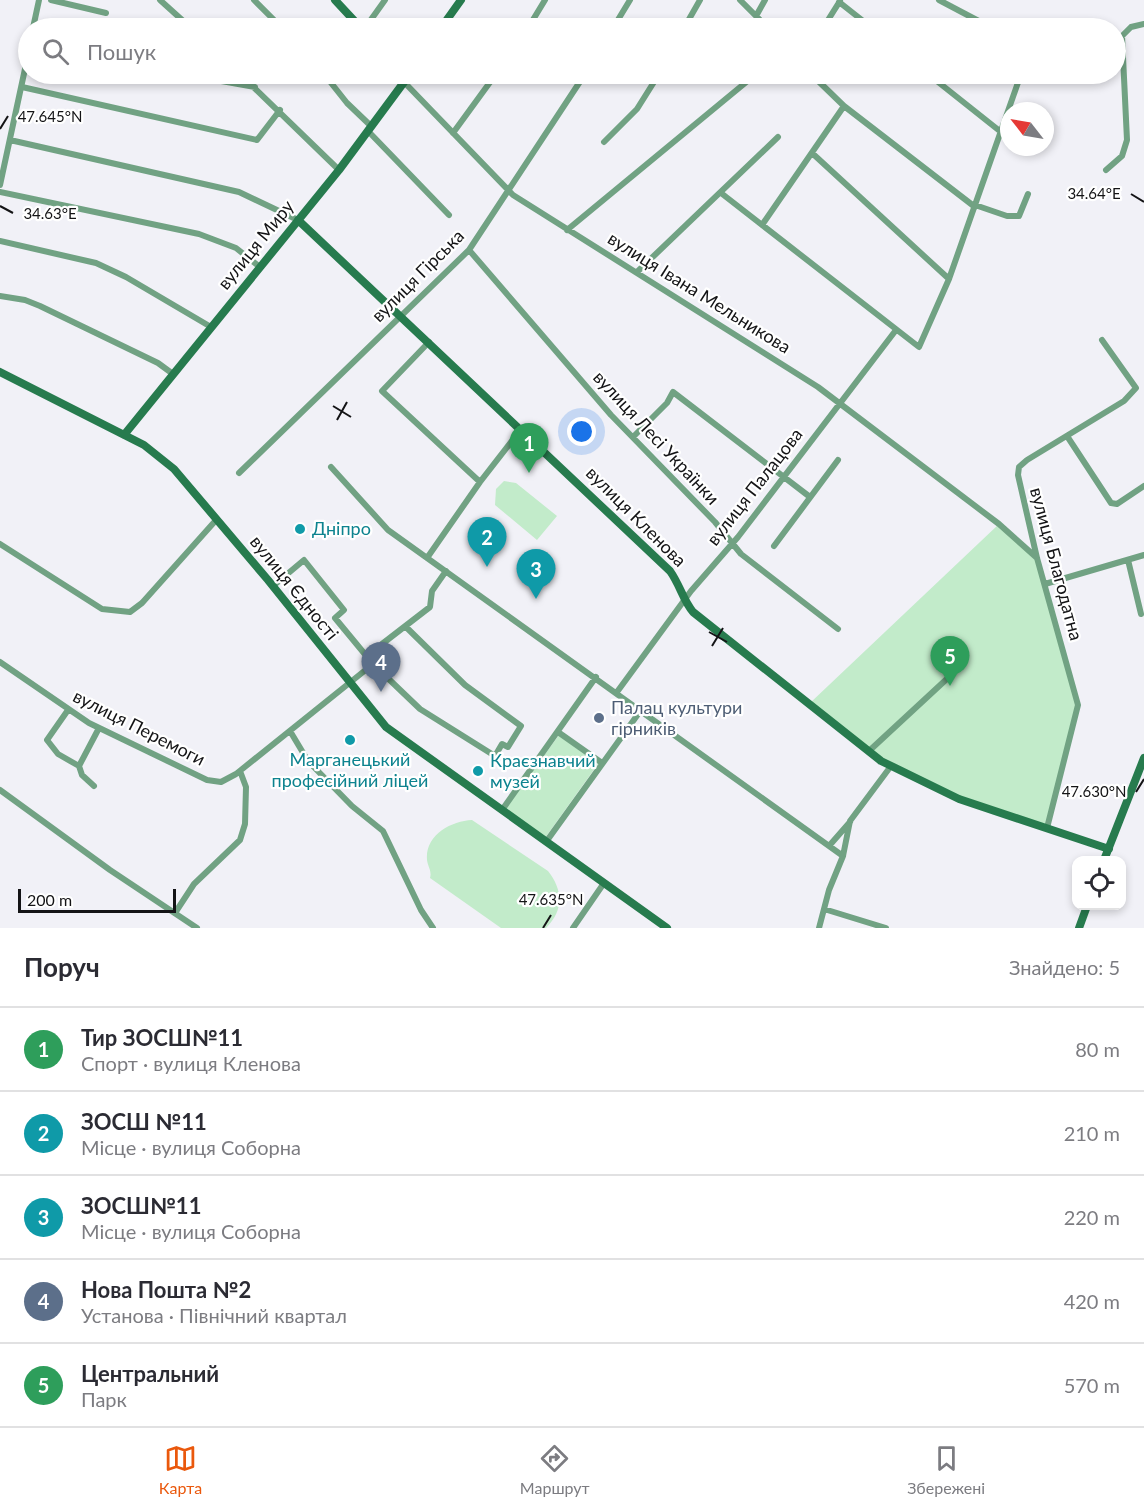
<!DOCTYPE html>
<html lang="uk">
<head>
<meta charset="utf-8">
<style>
  body { margin:0; font-family:Lato,sans-serif; background:#f2f2f3; color:#2b2b33 }
  .controls { position:absolute; right:18px; bottom:18px; display:grid; overflow:hidden; border-radius:12px; box-shadow:0 3px 9px #0003 }
  .controls button { width:54px; height:54px; display:grid; place-items:center; padding:0; border:0; border-bottom:2px solid #e1e1e2; background:#fff; color:#2b2b33; font:30px sans-serif }
  .compass { position:absolute; left:1000px; top:102px; width:54px; height:54px; border-radius:50%; background:#fff; box-shadow:0 3px 9px #0003; rotate:301deg }
  .scale { position:absolute; left:18px; bottom:15px; width:158px; box-sizing:border-box; padding-left:6px; border:3px solid #141416; border-top:0; font-size:16px; line-height:21px; white-space:nowrap; color:#141416; -webkit-text-stroke:4px #fff; paint-order:stroke }
  .you { position:absolute; left:582px; top:432px; width:21px; height:21px; margin:-15px; border:4px solid #fff; border-radius:50%; background:#1a73e8; box-shadow:0 0 0 9px #1a73e833 }
  .badge { display:grid; place-items:center; width:39px; height:39px; border-radius:50%; background:#ea580c; color:#fff; font-size:20px; font-weight:700 }
  .pin { position:absolute; translate:-50% -50px; filter:drop-shadow(0 2px 3px #0008) }
  .pin::after { content:''; position:absolute; top:32px; width:21px; height:18px; background:inherit; clip-path:polygon(0 0,100% 0,50% 100%) }
  .list { margin:0; padding:0; list-style:none }
  h2 { display:flex; justify-content:space-between; align-items:center; height:78px; margin:0; padding:0 24px; font-size:26px }
  h2 small { font-size:20px; font-weight:400; color:#7c7c81 }
  .list li { display:grid; grid-template-columns:39px 1fr auto; gap:18px; align-items:center; box-sizing:border-box; height:84px; padding:0 24px; border-top:2px solid #e1e1e2 }
  .list b { display:block; font-size:22px; white-space:nowrap }
  .list p { margin:0; font-size:20px; white-space:nowrap; color:#7c7c81 }
  .list em { font-size:20px; font-style:normal; color:#7c7c81 }
  .icon { flex:none; width:33px; height:33px; fill:none; stroke:currentColor; stroke-width:2; stroke-linecap:round; stroke-linejoin:round }
  .map { position:relative; flex:none; width:1144px; height:928px; overflow:hidden }
  .search { position:absolute; background:#fff; box-shadow:0 3px 9px #0003; left:18px; right:18px; top:18px; height:66px; display:flex; align-items:center; gap:15px; box-sizing:border-box; padding:0 21px; border-radius:33px; color:#7c7c81; font-size:22px }
  .sheet { height:498px; background:#fff }
  nav { display:flex; justify-content:space-around; align-items:center; box-sizing:border-box; height:84px; border-top:2px solid #e1e1e2; background:#fff; font-size:16px; color:#7c7c81 }
  nav a { display:grid; justify-items:center; gap:3px }
  nav .on { color:#ea580c }
  .map>svg:first-child { display:block }
</style>
</head>
<body>
<div class="map">
<svg width="1144" height="928" viewBox="0 0 1144 928">
  <rect width="100%" height="100%" fill="#f1f1f7"/>
  <!-- green -->
  <path fill="#c2ebca" d="M504 481 516 483 557 516 537 540 495 505 496 489Z
    M999 524 1037 558 1078 705 1047 828 959 799 881 761 810 703Z
    M559 735 598 764 545 838 505 809Z
    M472 820 548 871C563 890 564 910 546 928H501L430 878C432 871 428 867 427 860 425 835 451 821 472 820Z"/>
  <g fill="none" stroke-linecap="round" stroke-linejoin="round">
    <!-- street -->
    <path stroke="#71a283" stroke-width="6" d="M51 0 106 13
      M160 0 191 28
      M254 0 282 28
      M740 0 768 28
      M939 0 992 28
      M839 2 872 28
      M756 16 765 0
      M33 28 39 0
      M365 28 385 0
      M528 28 545 0
      M613 28 630 0
      M684 28 700 0
      M823 28 840 1
      M182 74 255 87
      M240 74 339 170
      M324 74 347 103 371 126
      M811 74 844 106 975 207
      M928 74 1001 132
      M404 82 513 195 818 387 999 524 1037 558
      M22 87 257 140 280 110
      M368 131 449 215
      M453 133 496 74
      M10 140 239 192 298 220
      M604 142 637 109 659 74
      M812 153 949 279
      M1106 170 1122 156 1127 140 1122 36 1131 27 1144 24
      M0 185 28 55
      M0 192 199 234 236 248 260 267
      M721 193 919 347 949 279 1021 74
      M975 205 1007 216H1019L1028 194
      M762 225 844 106
      M567 230 756 74
      M0 241 96 263 126 277 211 327
      M469 250 611 415 715 522 741 554 838 629
      M637 272 778 137
      M0 296 25 300 40 306 158 363 173 374
      M429 342 382 391 480 482
      M1067 436 1111 503 1117 504 1144 486
      M633 437 667 403 673 392 810 497
      M331 467 388 530 843 856
      M239 473 469 250 585 74
      M0 544 102 609 130 612 142 603 217 519
      M774 546 838 460
      M427 558 480 482 522 428
      M1128 560 1141 614
      M1045 584 1144 555
      M370 660 382 644 430 607 432 591 446 571
      M0 662 89 723 207 780 221 782 236 774 373 664 335 618 344 610 304 560 273 586
      M373 664 420 709 495 756 502 744 508 747 521 726 465 685 406 627
      M617 692 691 591 738 537 896 330
      M68 710 47 740 58 754 79 766 82 775 94 786
      M290 731 308 761 352 806 383 831 421 910 433 928
      M558 732 602 763
      M869 751 950 676
      M79 766 99 728
      M0 790 110 870 197 928
      M502 810 596 677
      M1047 828 1078 705 1037 558 1018 475 1019 467 1027 460 1124 401 1136 388 1102 340
      M546 842 641 710
      M829 846 850 822
      M824 909 886 928
      M175 913 194 884 240 840 245 824 246 787 240 771
      M573 928 604 883
      M819 928 829 890 843 856 850 821 891 766"/>
    <!-- secondary -->
    <path stroke="#277b4e" stroke-width="8" d="M335 0 361 28
      M441 28 461 0
      M298 220 670 571C680 585 683 600 693 612L881 761 959 799 1109 849
      M0 372 144 445 174 469 268 580 386 727 667 928
      M124 435 339 170 410 74
      M1104 860 1144 758
      M1079 928 1087 906"/>
  </g>
  <!-- ticks -->
  <path fill="none" stroke="#141416" stroke-width="2" d="M0 129 8 116M1131 194 1144 202M0 206 13 213M333 406 351 417M337 420 347 402M709 632 727 642M712 646 723 628M1136 792 1144 779M543 928 551 915"/>
  <!-- markers -->
  <g fill="#0f9aa8" stroke="#fff" stroke-width="2">
    <circle cx="300" cy="529" r="6"/>
    <circle cx="350" cy="740" r="6"/>
    <circle cx="478" cy="771" r="6"/>
  </g>
  <circle fill="#5c6f8a" stroke="#fff" stroke-width="2" cx="599" cy="718" r="6"/>
  <g text-anchor="middle" stroke-width="4.5" stroke-linejoin="round" paint-order="stroke">
    <!-- street labels -->
    <g font-size="18" fill="#141416" stroke="#fff">
      <text transform="translate(256 245) rotate(-51)" y="6">вулиця Миру</text>
      <text transform="translate(418 276) rotate(-45)" y="6">вулиця Гірська</text>
      <text transform="translate(699 293) rotate(32)" y="6">вулиця Івана Мельникова</text>
      <text transform="translate(656 438) rotate(47)" y="6">вулиця Лесі Українки</text>
      <text transform="translate(755 487) rotate(-52)" y="6">вулиця Палацова</text>
      <text transform="translate(636 517) rotate(45)" y="6">вулиця Кленова</text>
      <text transform="translate(1056 564) rotate(75)" y="6">вулиця Благодатна</text>
      <text transform="translate(294 588) rotate(51)" y="6">вулиця Єдності</text>
      <text transform="translate(139 728) rotate(27)" y="6">вулиця Перемоги</text>
    </g>
    <!-- culture labels -->
    <g font-size="18" fill="#0d838f" stroke="#fff" text-anchor="start">
      <text x="312" y="535">Дніпро</text>
      <text x="350" y="766" text-anchor="middle">Марганецький<tspan x="350" dy="21">професійний ліцей</tspan></text>
      <text x="490" y="767">Краєзнавчий<tspan x="490" dy="21">музей</tspan></text>
    </g>
    <!-- service labels -->
    <g font-size="18" fill="#4e5e75" stroke="#fff" text-anchor="start">
      <text x="611" y="714">Палац культури<tspan x="611" dy="21">гірників</tspan></text>
    </g>
  </g>
  <g font-size="15" text-anchor="middle" fill="#141416" stroke="#fff" stroke-width="4.5" stroke-linejoin="round" paint-order="stroke">
    <text x="50" y="122">47.645°N</text>
    <text x="1094" y="199">34.64°E</text>
    <text x="50" y="219">34.63°E</text>
    <text x="1094" y="797">47.630°N</text>
    <text x="551" y="905">47.635°N</text>
  </g>
</svg>
<div class="controls">
<button><svg class="icon" aria-label="locate" viewBox="0 0 24 24"><circle cx="12" cy="12" r="6"/><path d="M12 2v4M12 18v4M2 12h4M18 12h4"/></svg></button>
</div>
<svg class="compass" viewBox="-18 -18 36 36"><path d="M0-13l5 13h-10z" fill="#e53935"/><path d="M0 13l5-13h-10z" fill="#7c7c81"/></svg>
<div class="scale">200 m</div>
<div class="you"></div>
<div class="pin badge" style="left:529px;top:473px;background:#2e9e5b">1</div>
<div class="pin badge" style="left:487px;top:567px;background:#0f9aa8">2</div>
<div class="pin badge" style="left:536px;top:599px;background:#0f9aa8">3</div>
<div class="pin badge" style="left:381px;top:692px;background:#5c6f8a">4</div>
<div class="pin badge" style="left:950px;top:686px;background:#2e9e5b">5</div>
<div class="search"><svg class="icon" aria-label="search" viewBox="0 0 24 24"><circle cx="10" cy="10" r="6"/><path d="M15 15l6 6"/></svg>Пошук</div>
</div>
<section class="sheet">
<h2>Поруч<small>Знайдено: 5</small></h2>
<ul class="list">
<li><span class="badge" style="background:#2e9e5b">1</span><div><b>Тир ЗОСШ№11</b><p>Спорт · вулиця Кленова</p></div><em>80 m</em></li>
<li><span class="badge" style="background:#0f9aa8">2</span><div><b>ЗОСШ №11</b><p>Місце · вулиця Соборна</p></div><em>210 m</em></li>
<li><span class="badge" style="background:#0f9aa8">3</span><div><b>ЗОСШ№11</b><p>Місце · вулиця Соборна</p></div><em>220 m</em></li>
<li><span class="badge" style="background:#5c6f8a">4</span><div><b>Нова Пошта №2</b><p>Установа · Північний квартал</p></div><em>420 m</em></li>
<li><span class="badge" style="background:#2e9e5b">5</span><div><b>Центральний</b><p>Парк</p></div><em>570 m</em></li>
</ul>
</section>
<nav>
<a class="on"><svg class="icon" aria-label="map" viewBox="0 0 24 24"><path d="M3 6l6-2 6 2 6-2v14l-6 2-6-2-6 2zM9 4v14M15 6v14"/></svg>Карта</a>
<a><svg class="icon" aria-label="directions" viewBox="0 0 24 24"><path d="M12 3l9 9-9 9-9-9zM9 14v-3h6M13 9l2 2-2 2"/></svg>Маршрут</a>
<a><svg class="icon" aria-label="saved" viewBox="0 0 24 24"><path d="M7 4h10v16l-5-4-5 4z"/></svg>Збережені</a>
</nav>
</body>
</html>
